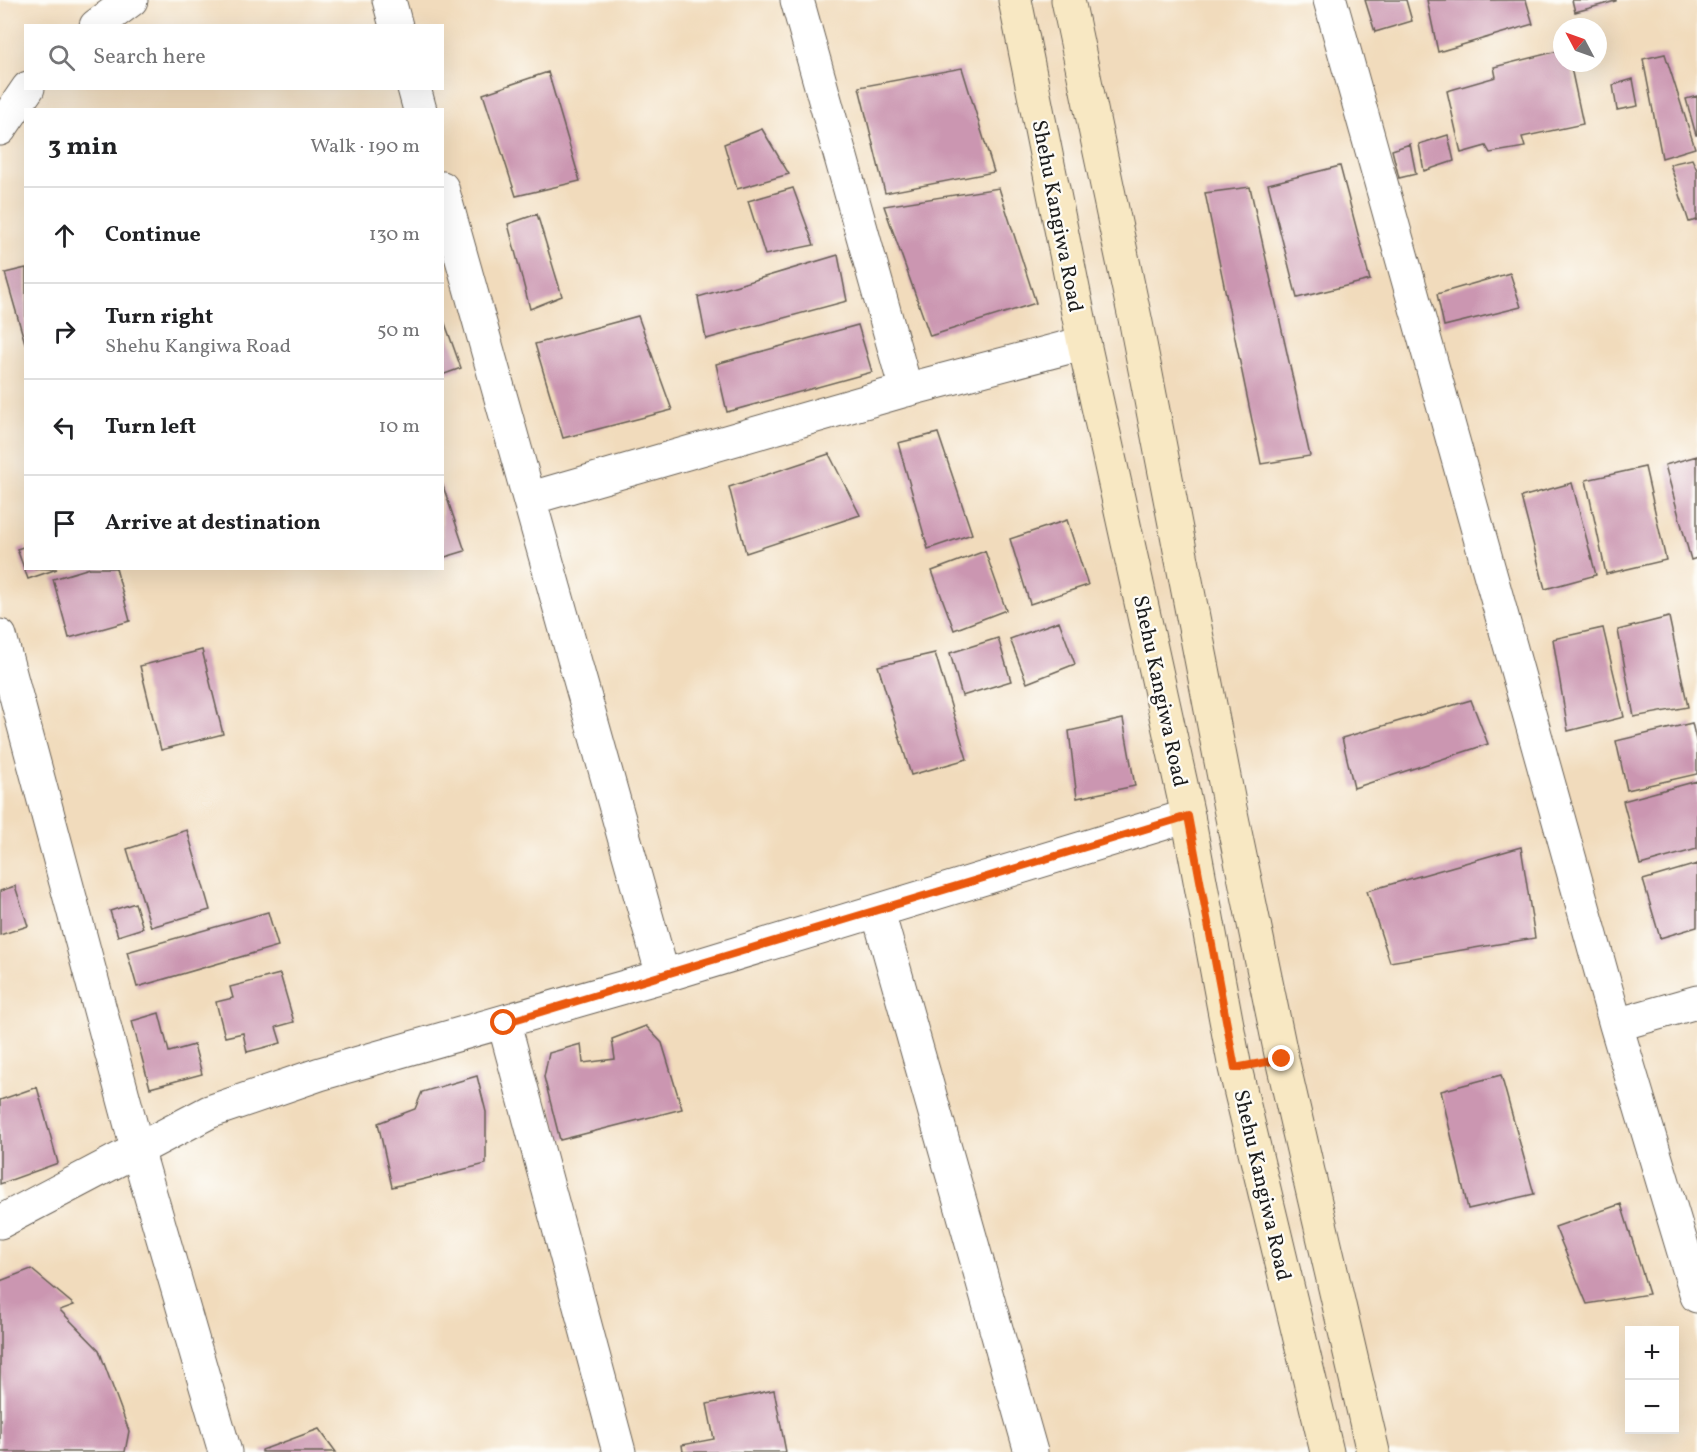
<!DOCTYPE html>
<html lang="en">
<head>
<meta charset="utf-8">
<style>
  body { margin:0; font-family:Vollkorn,serif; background:#f6f6f6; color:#202124 }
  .controls { position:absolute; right:18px; bottom:18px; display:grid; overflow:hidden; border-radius:0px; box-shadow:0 6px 24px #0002 }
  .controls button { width:54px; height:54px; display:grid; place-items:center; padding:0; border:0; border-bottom:2px solid #e0e0e0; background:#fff; color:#202124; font:30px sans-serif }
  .compass { position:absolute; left:1553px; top:18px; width:54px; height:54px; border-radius:50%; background:#fff; box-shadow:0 6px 24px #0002; rotate:311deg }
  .stop { position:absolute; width:18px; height:18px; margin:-14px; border:4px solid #ea580c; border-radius:50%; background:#fff }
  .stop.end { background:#ea580c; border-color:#fff; box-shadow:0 2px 6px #0008 }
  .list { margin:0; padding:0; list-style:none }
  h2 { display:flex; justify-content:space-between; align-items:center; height:78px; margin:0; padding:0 24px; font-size:26px }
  h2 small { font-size:20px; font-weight:400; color:#757577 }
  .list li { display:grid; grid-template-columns:39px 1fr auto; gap:18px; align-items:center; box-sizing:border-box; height:96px; padding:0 24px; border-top:2px solid #e0e0e0 }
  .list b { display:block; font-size:22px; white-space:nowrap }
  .list p { margin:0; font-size:20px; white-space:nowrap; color:#757577 }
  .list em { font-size:20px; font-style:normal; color:#757577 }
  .icon { flex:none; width:33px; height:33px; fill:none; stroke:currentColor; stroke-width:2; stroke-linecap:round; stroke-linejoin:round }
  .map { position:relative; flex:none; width:1697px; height:1452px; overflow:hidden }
  .search { position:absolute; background:#fff; box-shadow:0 6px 24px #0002; left:24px; top:24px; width:420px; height:66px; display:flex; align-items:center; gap:15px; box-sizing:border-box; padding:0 21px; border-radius:0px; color:#757577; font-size:22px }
  .panel { position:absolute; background:#fff; box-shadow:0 6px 24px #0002; left:24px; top:108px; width:420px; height:462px; border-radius:0px }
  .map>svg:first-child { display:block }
</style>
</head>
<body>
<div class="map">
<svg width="1697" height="1452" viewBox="0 0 1697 1452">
  <rect width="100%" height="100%" fill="#fdfcf7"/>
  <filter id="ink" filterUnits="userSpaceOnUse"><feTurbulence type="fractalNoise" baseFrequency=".0167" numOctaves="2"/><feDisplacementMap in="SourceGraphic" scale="12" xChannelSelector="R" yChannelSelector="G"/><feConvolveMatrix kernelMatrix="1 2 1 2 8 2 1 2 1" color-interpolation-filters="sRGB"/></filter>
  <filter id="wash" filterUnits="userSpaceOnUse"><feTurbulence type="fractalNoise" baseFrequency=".008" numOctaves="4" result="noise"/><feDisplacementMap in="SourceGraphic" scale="24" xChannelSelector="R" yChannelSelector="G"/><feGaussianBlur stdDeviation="1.35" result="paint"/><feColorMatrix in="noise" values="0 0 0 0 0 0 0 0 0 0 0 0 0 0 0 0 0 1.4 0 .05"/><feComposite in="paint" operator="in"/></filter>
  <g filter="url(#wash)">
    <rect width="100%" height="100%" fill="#f1dbbc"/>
    <g id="blocks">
      <!-- building -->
      <path fill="#cb96b1" d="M1365 0H1406L1412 21 1375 32Z
        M1427 0H1526L1533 24 1438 52Z
        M1572 0H1616V1L1575 12Z
        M1562 50V63H1570L1583 124 1522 137 1525 147 1490 153 1486 146 1461 153 1447 91 1496 77 1494 67Z
        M1665 54 1695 148 1662 158 1643 59Z
        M962 68 994 172 885 193 859 87Z
        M548 72 580 181 516 196 483 94Z
        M1633 79 1638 106 1617 110 1613 85Z
        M1697 96V135H1696L1686 99Z
        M762 129 789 174 737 189 724 144Z
        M1448 135 1454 161 1424 171 1419 144Z
        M1410 144 1416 174 1399 178 1392 150Z
        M1692 159 1697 170V220L1689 222 1670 164Z
        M1340 166 1370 280 1297 298 1268 184Z
        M1250 187 1310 456 1261 464 1205 193Z
        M793 188 814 245 765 255 748 201Z
        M999 188 1036 303 930 336 884 206Z
        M537 214 562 296 530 309 508 224Z
        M838 255 847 301 706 339 698 297Z
        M26 268V343H25L5 273Z
        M1510 273 1521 307 1444 326 1437 294Z
        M442 315 461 368 442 375Z
        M638 316 672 410 563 438 535 344Z
        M858 325 872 372 727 412 716 364Z
        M938 433 972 534 928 549 898 443Z
        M829 454 860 515 746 553 729 487Z
        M1697 456V558L1691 560 1665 465Z
        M1645 467 1666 560 1606 574 1586 480Z
        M442 483 465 551 442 558Z
        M1572 483 1596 575 1545 589 1521 497Z
        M1067 520 1088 585 1030 604 1010 539Z
        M26 546V568L57 569 28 579 17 549Z
        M985 551 1006 610 954 630 932 571Z
        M90 568H116L130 621 69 638 53 579Z
        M1669 617 1688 707 1634 717 1618 630Z
        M1059 621 1075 664 1027 683 1010 639Z
        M1603 628 1624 717 1568 731 1553 639Z
        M998 638 1011 681 962 696 950 653Z
        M202 650 223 734 161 750 140 666Z
        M935 653 967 759 911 775 878 666Z
        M1471 700 1488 744 1354 788 1342 738Z
        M1123 719 1135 786 1077 798 1069 731Z
        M1692 723 1697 744V774L1627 790 1616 741Z
        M1697 781V849L1640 865 1623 801Z
        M187 830 210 910 151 927 127 849Z
        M1521 847 1535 938 1390 962 1367 891Z
        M1697 864V927L1660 938 1643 880Z
        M15 886 28 926 0 935V891Z
        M135 903 143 928 118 936 110 911Z
        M268 912 278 946 137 987 127 952Z
        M280 974 294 1022 276 1027 281 1043 247 1052 243 1033 225 1037 216 1002 233 998 230 987Z
        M159 1013 169 1052 194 1045 202 1074 150 1088 132 1021Z
        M646 1026 662 1043 682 1109 560 1140 544 1077 549 1053 581 1044 583 1063 615 1059 612 1039Z
        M1501 1075 1534 1194 1468 1209 1441 1091Z
        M477 1076 486 1112V1164L392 1187 378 1123 415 1109 422 1092Z
        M37 1087 58 1163 0 1184V1100Z
        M1621 1204 1649 1294 1587 1304 1555 1227Z
        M31 1269 74 1305 60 1310 99 1350 129 1431 125 1452H0V1281Z
        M774 1390 786 1452H683L682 1445 714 1439 707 1404Z
        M319 1429 336 1452H262V1450Z"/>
    </g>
  </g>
  <g filter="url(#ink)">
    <use href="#blocks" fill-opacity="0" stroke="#675f54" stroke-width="1.5"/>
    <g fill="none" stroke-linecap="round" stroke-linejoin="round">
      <!-- street casing -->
      <g stroke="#675f54" stroke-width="35">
        <path id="street" d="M389 0 396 26
          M797 0 906 390
          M1330 0 1616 1025 1697 1296
          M96 26 131 0
          M414 88 420 110
          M0 129 28 88
          M442 188 663 976
          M531 498 906 390 1084 343
          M0 636 138 1152 225 1452
          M878 912 1031 1452
          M504 1023 619 1452
          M1616 1025 1697 1002
          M0 1222 209 1112 320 1074 663 976 1188 816"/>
      </g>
      <!-- secondary casing -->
      <g stroke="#675f54" stroke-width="35">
        <path id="secondary" d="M1015 0 1084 343 1188 816 1235 1068 1327 1452
          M1068 0 1136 323 1230 808 1282 1059 1373 1452"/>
      </g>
      <!-- street -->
      <use href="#street" stroke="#fff" stroke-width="33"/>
      <!-- secondary -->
      <use href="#secondary" stroke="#f8e8c3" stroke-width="33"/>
    </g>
  </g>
  <g fill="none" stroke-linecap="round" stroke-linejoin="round" filter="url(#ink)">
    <!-- route -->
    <path stroke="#ea580c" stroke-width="8" d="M504 1023 1188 816 1235 1068 1282 1059"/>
  </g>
  <g text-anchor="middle" stroke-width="4.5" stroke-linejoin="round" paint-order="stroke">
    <!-- street labels -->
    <g font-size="21" fill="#1c1c1c" stroke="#fdfcf7">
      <text transform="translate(1058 216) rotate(79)" y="7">Shehu Kangiwa Road</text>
      <text transform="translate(1161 691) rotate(78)" y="7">Shehu Kangiwa Road</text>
      <text transform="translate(1263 1185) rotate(77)" y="7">Shehu Kangiwa Road</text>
    </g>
  </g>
</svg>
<div class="controls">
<button>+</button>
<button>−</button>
</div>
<svg class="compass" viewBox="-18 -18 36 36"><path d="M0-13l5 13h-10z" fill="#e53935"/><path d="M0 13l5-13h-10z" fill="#757577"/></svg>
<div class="stop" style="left:504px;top:1023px"></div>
<div class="stop end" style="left:1282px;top:1059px"></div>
<div class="search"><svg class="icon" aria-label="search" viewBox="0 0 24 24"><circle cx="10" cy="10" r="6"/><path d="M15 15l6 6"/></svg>Search here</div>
<section class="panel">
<h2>3 min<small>Walk · 190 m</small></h2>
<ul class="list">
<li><svg class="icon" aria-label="ahead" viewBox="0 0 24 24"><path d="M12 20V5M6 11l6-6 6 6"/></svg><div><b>Continue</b></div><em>130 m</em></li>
<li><svg class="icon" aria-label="right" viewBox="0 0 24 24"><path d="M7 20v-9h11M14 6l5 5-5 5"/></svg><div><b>Turn right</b><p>Shehu Kangiwa Road</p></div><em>50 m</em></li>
<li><svg class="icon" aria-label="left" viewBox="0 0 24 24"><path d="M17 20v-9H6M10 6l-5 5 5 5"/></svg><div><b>Turn left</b></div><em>10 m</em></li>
<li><svg class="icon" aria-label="arrive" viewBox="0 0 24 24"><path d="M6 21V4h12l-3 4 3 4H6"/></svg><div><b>Arrive at destination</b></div></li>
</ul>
</section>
</div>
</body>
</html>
